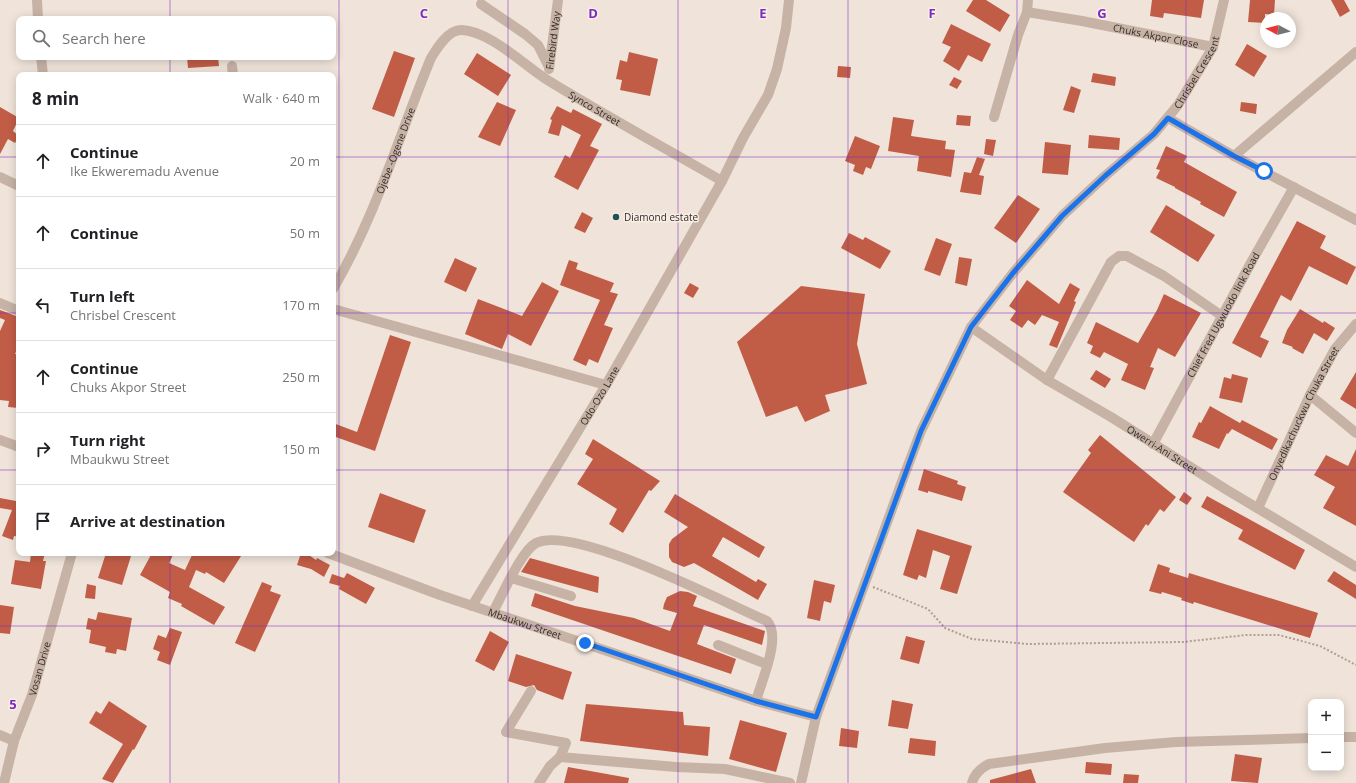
<!DOCTYPE html>
<html lang="en">
<head>
<meta charset="utf-8">
<style>
  body { margin:0; font-family:"Open Sans",sans-serif; background:#f2f2f2; color:#202124 }
  .controls { position:absolute; right:12px; bottom:12px; display:grid; overflow:hidden; border-radius:8px; box-shadow:0 2px 10px #0003 }
  .controls button { width:36px; height:36px; display:grid; place-items:center; padding:0; border:0; border-bottom:1px solid #e0e0e0; background:#fff; color:#202124; font:20px sans-serif }
  .compass { position:absolute; left:1260px; top:12px; width:36px; height:36px; border-radius:50%; background:#fff; box-shadow:0 2px 10px #0003; rotate:277deg }
  .stop { position:absolute; width:12px; height:12px; margin:-9px; border:3px solid #1a73e8; border-radius:50%; background:#fff }
  .stop.end { background:#1a73e8; border-color:#fff; box-shadow:0 1px 4px #0008 }
  .list { margin:0; padding:0; list-style:none }
  h2 { display:flex; justify-content:space-between; align-items:center; height:52px; margin:0; padding:0 16px; font-size:17px }
  h2 small { font-size:13px; font-weight:400; color:#757577 }
  .list li { display:grid; grid-template-columns:26px 1fr auto; gap:12px; align-items:center; box-sizing:border-box; height:72px; padding:0 16px; border-top:1px solid #e0e0e0 }
  .list b { display:block; font-size:15px; white-space:nowrap }
  .list p { margin:0; font-size:13px; white-space:nowrap; color:#757577 }
  .list em { font-size:13px; font-style:normal; color:#757577 }
  .icon { flex:none; width:22px; height:22px; fill:none; stroke:currentColor; stroke-width:2; stroke-linecap:round; stroke-linejoin:round }
  .map { position:relative; flex:none; width:1356px; height:783px; overflow:hidden }
  .search { position:absolute; background:#fff; box-shadow:0 2px 10px #0003; left:16px; top:16px; width:320px; height:44px; display:flex; align-items:center; gap:10px; box-sizing:border-box; padding:0 14px; border-radius:8px; color:#757577; font-size:15px }
  .panel { position:absolute; background:#fff; box-shadow:0 2px 10px #0003; left:16px; top:72px; width:320px; height:484px; border-radius:8px }
  .map>svg:first-child { display:block }
</style>
</head>
<body>
<div class="map">
<svg width="1356" height="783" viewBox="0 0 1356 783">
  <rect width="100%" height="100%" fill="#f0e4da"/>
  <!-- building -->
  <path fill="#c15d47" d="M973 0H986L1010 15 1000 32 966 11Z
    M1152 0H1204L1201 18 1164 13 1163 18 1150 16Z
    M1250 0H1275L1274 15 1265 14V23L1248 22Z
    M1331 0H1344L1350 11 1340 17Z
    M951 24 991 44 982 62 968 55 959 71 943 61 951 47 942 43Z
    M1247 44 1267 56 1254 77 1235 65Z
    M394 51 415 58 394 117 372 109Z
    M629 52 658 59 650 96 620 90 622 80 616 79 620 60 627 62Z
    M477 53 511 75 498 96 464 74Z
    M187 57H218L219 66 188 68Z
    M838 66 851 67 850 78 837 77Z
    M1093 73 1116 77 1115 86 1091 82Z
    M954 77 962 81 957 89 949 85Z
    M1071 86 1081 90 1074 113 1063 110Z
    M497 102 516 110 500 146 478 137Z
    M1241 102 1257 104 1256 114 1240 111Z
    M557 106 571 113 573 109 602 124 590 146 599 150 578 190 554 177 565 155 570 158 581 135 562 125 559 136 548 133 552 120 550 119Z
    M0 107 19 118 13 131 19 136 15 143 8 139 0 154Z
    M957 115 971 116 970 126 956 125Z
    M893 117 914 120 911 136 946 141 945 149 955 150 951 177 917 171 919 156 888 151Z
    M1089 135 1120 138 1119 150 1088 148Z
    M855 136 880 146 871 169 866 167 863 175 853 171 855 165 845 161Z
    M986 139 996 140 993 156 984 154Z
    M1045 142 1071 145 1068 175 1042 173Z
    M1166 146 1187 156 1184 162 1237 192 1224 217 1200 204 1201 202 1175 188V187L1156 178 1160 170 1156 169Z
    M977 157 985 159 979 175 984 176 981 195 960 192 964 172 971 173Z
    M1018 195 1040 209 1016 243 994 228Z
    M1166 205 1215 235 1198 262 1150 232Z
    M582 212 593 218 585 233 574 228Z
    M1297 221 1326 236 1320 248 1356 267 1347 285 1309 266 1291 301 1281 295 1260 337 1269 341 1261 358 1232 343Z
    M849 233 863 240 865 237 891 251 880 269 841 248Z
    M936 238 952 244 940 276 924 270Z
    M959 257 972 259 967 286 955 283Z
    M455 258 477 268 466 292 444 282Z
    M569 260 578 263 576 269 614 283 610 292 618 294 604 325 613 328 598 363 589 359 586 366 573 360 600 300 560 285Z
    M1027 280 1059 304 1070 283 1080 289 1074 301 1076 302 1057 348 1049 345 1059 322 1042 315 1035 325 1028 320 1022 328 1010 320 1016 311 1009 306Z
    M542 282 559 291 531 346 508 334 502 349 465 334 478 299 522 316Z
    M690 283 699 288 693 298 684 293Z
    M801 286 865 294 857 344 867 384 825 395 830 411 805 422 797 406 766 417 737 342Z
    M1164 294 1201 313 1175 357 1158 348 1150 367 1154 368 1145 390 1121 380 1128 364 1104 352 1100 358 1090 353 1093 346 1087 343 1096 322 1138 343 1157 310Z
    M1300 309 1323 323 1324 321 1335 328 1327 341 1314 333 1303 354 1292 348 1293 347 1282 343 1287 330Z
    M0 310 19 317V345L15 354H19V408L8 407 9 401 0 400V331L5 320 0 318Z
    M390 335 411 342 375 451 333 436V423L357 432Z
    M1096 370 1111 379 1105 388 1090 379Z
    M1356 372V409L1340 399Z
    M1232 374 1248 378 1242 403 1219 398 1224 377 1231 379Z
    M1210 406 1240 423 1242 420 1278 439 1272 450 1232 429 1228 434 1227 433 1219 449 1192 437 1199 422 1201 423Z
    M1100 435 1176 497 1164 512 1160 509 1148 526 1146 524 1134 542 1063 492 1091 453 1088 450Z
    M593 439 660 481 651 491 649 490 623 533 609 524 617 509 577 484 593 459 585 454Z
    M1356 449V526L1323 508 1335 487 1314 475 1326 455 1348 466Z
    M924 469 958 481 957 484 966 487 962 501 928 491V493L918 490Z
    M1184 492 1192 498 1187 505 1179 500Z
    M380 493 426 510 414 543 368 527Z
    M675 494 765 547 759 558 723 537 712 556 756 582 758 579 767 584 758 600 694 563 684 567 672 562 669 557V544L672 539 688 527 664 512Z
    M18 495 19 537 14 536 13 540 2 536 12 510 0 508V498L16 501Z
    M1207 496 1305 550 1295 570 1238 539 1243 530 1201 507Z
    M917 529 972 546 957 594 940 589 950 556 933 550 926 578 919 575 917 580 903 575Z
    M31 553H45L43 561H46L41 589 11 584 15 560 30 562Z
    M106 553H122L131 556 122 585 98 578Z
    M152 553H174L169 563 185 570 193 553H243L224 583 206 572 205 574 196 570 189 587 225 607 214 625 181 606 182 604 168 598 170 592 140 575Z
    M301 553H306L316 560 317 558 330 565 324 577 311 569 297 565Z
    M530 558 599 577 598 593 521 572Z
    M1158 564 1170 568 1169 572 1188 578 1189 573 1318 613 1310 638 1194 602 1193 604 1181 600 1182 598 1162 592 1161 594 1149 591Z
    M1334 571 1356 585V599L1327 581Z
    M347 573 375 588 366 604 339 589 340 586 329 583 332 574 344 578Z
    M814 580 835 585 831 603 824 601 820 621 807 618Z
    M262 582 272 586 270 591 281 595 255 652 235 643Z
    M87 584 96 586 95 599 85 598Z
    M680 591 688 592 697 596 693 606 765 631 762 645 704 625 697 644 736 659 731 674 531 606 535 593 575 606 634 618 670 631 677 613 663 609 664 604 667 597Z
    M0 605 14 607 10 634 0 633Z
    M98 612 132 618 126 651 117 649 116 654 105 652 106 647 89 643 91 630 86 629 88 618 96 620Z
    M170 628 182 632 170 665 157 660 160 652 153 649 158 635 166 638Z
    M490 631 509 642 494 671 475 661Z
    M906 636 925 641 919 664 900 659Z
    M516 654 572 672 563 700 537 690 534 685 526 687 508 681Z
    M892 700 913 704 908 729 888 726Z
    M109 701 147 726 134 750 133 749 113 783 102 779 123 744 89 723 96 711 101 714Z
    M586 704 683 712 684 725 710 727 708 756 580 741Z
    M740 720 787 733 776 772 729 759Z
    M841 728 859 731 857 748 839 746Z
    M910 738 936 741 935 756 908 753Z
    M1235 754 1262 758 1258 783 1231 781Z
    M1086 762 1112 764 1111 775 1085 773Z
    M568 767 629 778 628 783H564Z
    M1031 769 1036 783H990V780Z
    M1124 774 1139 775 1138 783H1123Z"/>
  <g fill="none" stroke-linecap="round" stroke-linejoin="round">
    <!-- path -->
    <path stroke="#b39d91" stroke-width="2" stroke-dasharray="2 2" stroke-linecap="butt" d="M873 587 928 609 945 628 972 639 1028 644 1183 642 1246 635H1279L1320 646 1356 665"/>
    <!-- minor -->
    <g stroke="#c7b3a6" stroke-width="10">
      <path d="M481 4 525 34 538 45 549 67"/>
      <path id="s1" d="M1027 12 1082 21 1213 47"/>
      <path d="M232 66 233 75"/>
      <path id="s2" d="M549 69 558 0"/>
      <path d="M994 117 1018 35 1027 12 1028 0"/>
      <path d="M1168 118 1234 156 1356 220"/>
      <path d="M1234 156 1356 52"/>
      <path d="M0 177 19 186"/>
      <path id="s3" d="M333 289C376 216 399 135 431 58 437 48 448 30 461 30 489 30 526 67 549 81 606 116 665 148 722 181"/>
      <path d="M0 303 19 311"/>
      <path d="M333 309 606 385"/>
      <path id="s4" d="M971 327 1047 380 1111 417 1227 490 1356 567"/>
      <path d="M1047 380 1111 262 1119 256H1127L1164 276 1222 316"/>
      <path d="M1310 395 1356 433"/>
      <path d="M0 440 19 447"/>
      <path id="s5" d="M1153 444 1253 259 1294 187"/>
      <path id="s6" d="M1258 508 1310 395 1335 349 1356 324"/>
      <path id="s7" d="M328 553 440 595 756 701 816 717"/>
      <path d="M511 578 571 596"/>
      <path id="s8" d="M472 606 606 385 722 181 743 138 768 95 777 69 786 28 789 0"/>
      <path d="M493 612C502 596 521 551 536 543 574 524 725 603 767 621 782 637 761 682 756 701"/>
      <path d="M718 645 766 664"/>
      <path d="M531 691 506 732 566 743 560 757"/>
      <path d="M0 735 14 741"/>
      <path d="M1341 737H1356"/>
      <path d="M539 783 550 766 560 757 676 767 725 769 790 783"/>
      <path id="s9" d="M801 783 816 717 904 476 921 431 971 327 1013 273 1062 216 1105 176 1154 134 1178 105 1213 47 1224 0"/>
      <path d="M972 783C974 775 981 768 989 764L1105 748 1176 742 1311 738"/>
    </g>
    <!-- tertiary -->
    <g stroke="#c7b3a6" stroke-width="10">
      <path d="M37 0 38 19"/>
      <path d="M41 57 43 75"/>
      <path id="s10" d="M4 783 14 741 32 695 72 553"/>
    </g>
  </g>
  <g fill="none" stroke-linecap="round" stroke-linejoin="round">
    <!-- route -->
    <path stroke="#1a73e8" stroke-width="5" d="M585 643 756 701 816 717 921 431 971 327 1013 273 1062 216 1105 176 1154 134 1168 118 1234 156 1264 171"/>
  </g>
  <!-- grid -->
  <path fill="none" stroke="#7b2cbf" stroke-width="1" stroke-opacity="0.55" d="M170 0V19M339 0V783M508 0V783M678 0V783M848 0V783M1017 0V783M1186 0V783M170 57V75M0 157H19M333 157H1356M0 313H19M333 313H1356M0 470H19M333 470H1356M170 553V783M0 626H1356"/>
  <!-- markers -->
  <circle fill="#1e5353" stroke="#f8eee6" stroke-width="1.5" cx="616" cy="217" r="4"/>
  <g text-anchor="middle" stroke-width="3" stroke-linejoin="round" paint-order="stroke">
    <!-- street labels -->
    <g font-size="10" fill="#342a27" stroke="#f8eee6">
      <text dy="4" stroke="none"><textPath href="#s1" startOffset="131">Chuks Akpor Close</textPath></text>
      <text dy="4" stroke="none"><textPath href="#s2" startOffset="29">Firebird Way</textPath></text>
      <text dy="4" stroke="none"><textPath href="#s9" startOffset="830">Chrisbel Crescent</textPath></text>
      <text dy="4" stroke="none"><textPath href="#s3" startOffset="450">Synco Street</textPath></text>
      <text dy="4" stroke="none"><textPath href="#s3" startOffset="152">Ojebe -Ogene Drive</textPath></text>
      <text dy="4" stroke="none"><textPath href="#s5" startOffset="147">Chief Fred Ugwuodo link Road</textPath></text>
      <text dy="4" stroke="none"><textPath href="#s8" startOffset="246">Odo-Ozo Lane</textPath></text>
      <text dy="4" stroke="none"><textPath href="#s6" startOffset="105">Onyedikachuckwu Chuka Street</textPath></text>
      <text dy="4" stroke="none"><textPath href="#s4" startOffset="227">Owerri-Ani Street</textPath></text>
      <text dy="4" stroke="none"><textPath href="#s7" startOffset="209">Mbaukwu Street</textPath></text>
      <text dy="4" stroke="none"><textPath href="#s10" startOffset="120">Vosan Drive</textPath></text>
    </g>
    <!-- poi labels -->
    <g font-size="10" fill="#342a27" stroke="#f8eee6" text-anchor="start">
      <text x="624" y="221">Diamond estate</text>
    </g>
  </g>
  <g font-size="13" text-anchor="middle" font-weight="bold" fill="#7b2cbf" stroke="#f8eee6" stroke-width="3" stroke-linejoin="round" paint-order="stroke">
    <text x="424" y="18">C</text>
    <text x="593" y="18">D</text>
    <text x="763" y="18">E</text>
    <text x="932" y="18">F</text>
    <text x="1102" y="18">G</text>
    <text x="13" y="709">5</text>
  </g>
</svg>
<div class="controls">
<button>+</button>
<button>−</button>
</div>
<svg class="compass" viewBox="-18 -18 36 36"><path d="M0-13l5 13h-10z" fill="#e53935"/><path d="M0 13l5-13h-10z" fill="#757577"/></svg>
<div class="stop" style="left:1264px;top:171px"></div>
<div class="stop end" style="left:585px;top:643px"></div>
<div class="search"><svg class="icon" aria-label="search" viewBox="0 0 24 24"><circle cx="10" cy="10" r="6"/><path d="M15 15l6 6"/></svg>Search here</div>
<section class="panel">
<h2>8 min<small>Walk · 640 m</small></h2>
<ul class="list">
<li><svg class="icon" aria-label="ahead" viewBox="0 0 24 24"><path d="M12 20V5M6 11l6-6 6 6"/></svg><div><b>Continue</b><p>Ike Ekweremadu Avenue</p></div><em>20 m</em></li>
<li><svg class="icon" aria-label="ahead" viewBox="0 0 24 24"><path d="M12 20V5M6 11l6-6 6 6"/></svg><div><b>Continue</b></div><em>50 m</em></li>
<li><svg class="icon" aria-label="left" viewBox="0 0 24 24"><path d="M17 20v-9H6M10 6l-5 5 5 5"/></svg><div><b>Turn left</b><p>Chrisbel Crescent</p></div><em>170 m</em></li>
<li><svg class="icon" aria-label="ahead" viewBox="0 0 24 24"><path d="M12 20V5M6 11l6-6 6 6"/></svg><div><b>Continue</b><p>Chuks Akpor Street</p></div><em>250 m</em></li>
<li><svg class="icon" aria-label="right" viewBox="0 0 24 24"><path d="M7 20v-9h11M14 6l5 5-5 5"/></svg><div><b>Turn right</b><p>Mbaukwu Street</p></div><em>150 m</em></li>
<li><svg class="icon" aria-label="arrive" viewBox="0 0 24 24"><path d="M6 21V4h12l-3 4 3 4H6"/></svg><div><b>Arrive at destination</b></div></li>
</ul>
</section>
</div>
</body>
</html>
